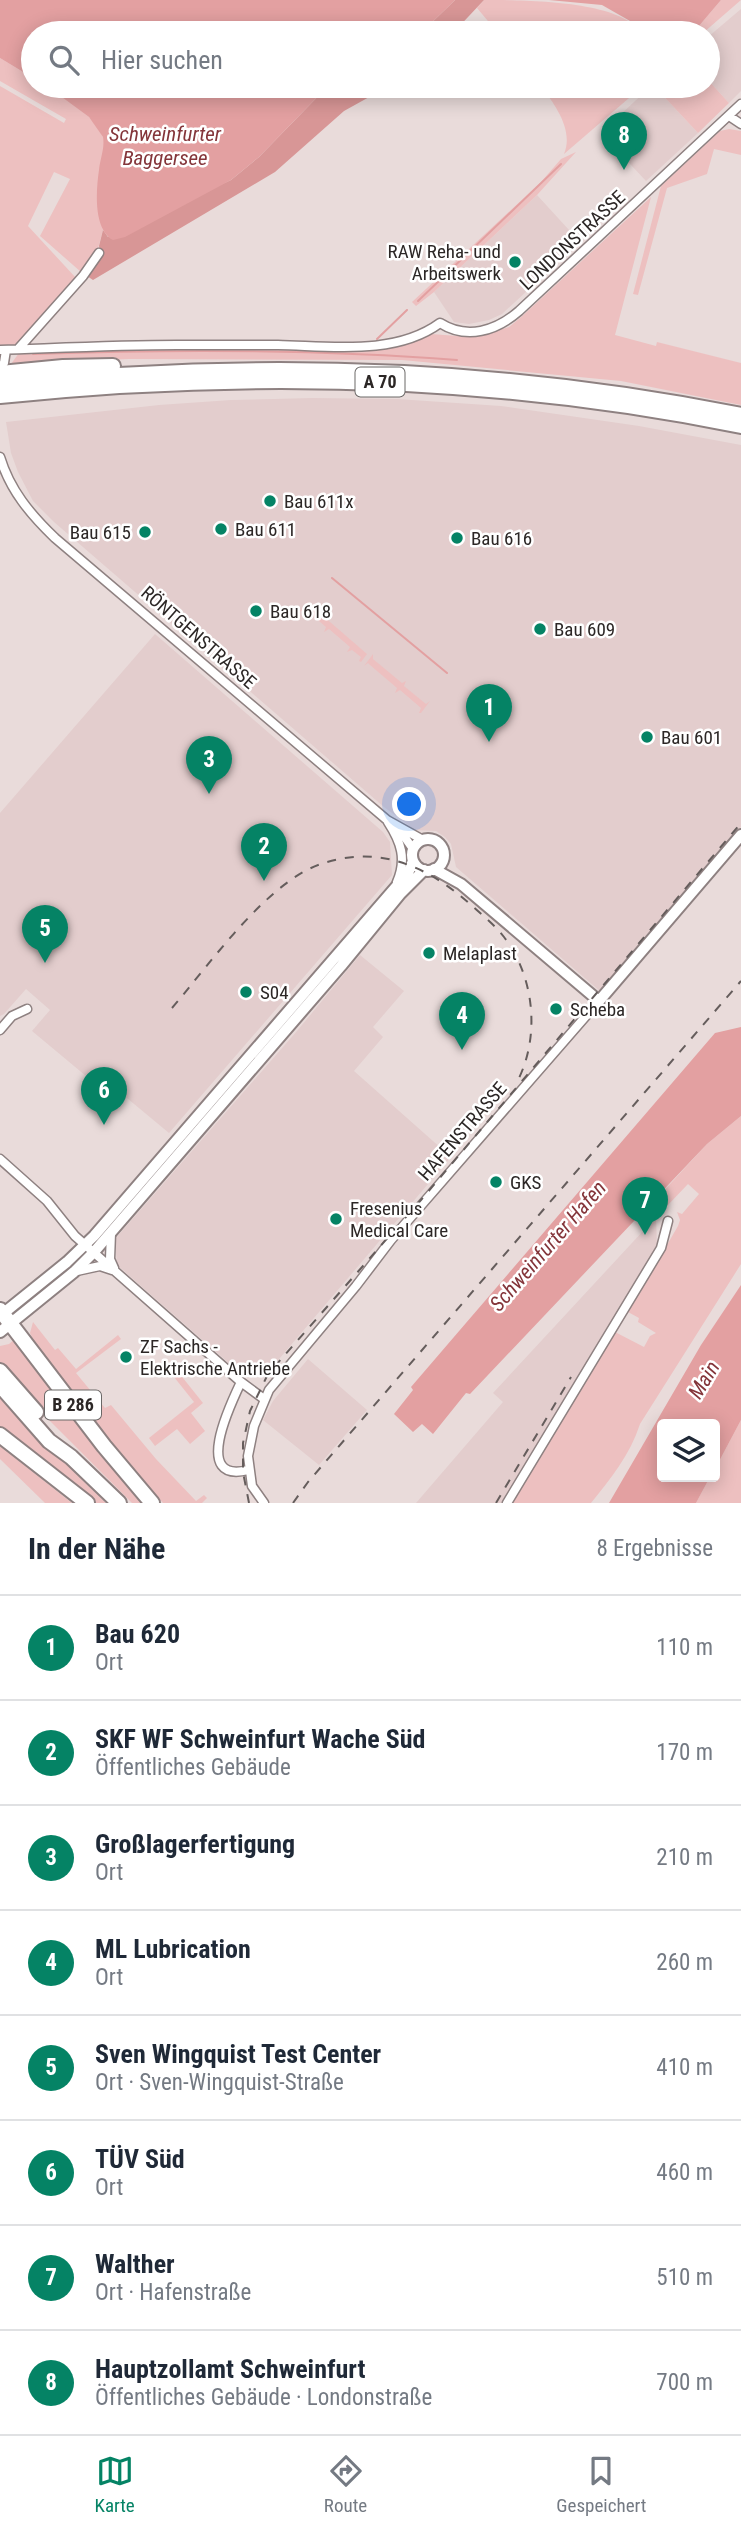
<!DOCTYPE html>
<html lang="de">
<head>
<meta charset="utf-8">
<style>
  body { margin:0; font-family:"Roboto Condensed",sans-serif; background:#f6f6f7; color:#1f2937 }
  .controls { position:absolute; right:21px; bottom:21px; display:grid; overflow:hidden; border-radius:7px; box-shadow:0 4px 18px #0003 }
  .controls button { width:63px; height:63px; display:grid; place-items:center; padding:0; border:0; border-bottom:2px solid #e0e1e3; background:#fff; color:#1f2937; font:35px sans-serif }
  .you { position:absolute; left:410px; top:805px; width:24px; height:24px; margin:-18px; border:5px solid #fff; border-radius:50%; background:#1a73e8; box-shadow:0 0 0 10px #1a73e833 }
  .badge { display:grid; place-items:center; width:46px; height:46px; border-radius:50%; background:#058365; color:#fff; font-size:23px; font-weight:700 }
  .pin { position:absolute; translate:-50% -58px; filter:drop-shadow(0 2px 4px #0008) }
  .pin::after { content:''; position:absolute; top:37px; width:24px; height:21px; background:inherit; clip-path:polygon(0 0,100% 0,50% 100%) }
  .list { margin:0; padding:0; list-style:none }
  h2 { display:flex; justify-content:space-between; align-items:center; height:91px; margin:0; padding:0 28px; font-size:30px }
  h2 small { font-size:23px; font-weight:400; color:#747a83 }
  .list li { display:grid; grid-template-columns:46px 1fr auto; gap:21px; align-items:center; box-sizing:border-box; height:105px; padding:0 28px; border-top:2px solid #e0e1e3 }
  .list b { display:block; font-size:26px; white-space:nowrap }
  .list p { margin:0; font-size:23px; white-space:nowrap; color:#747a83 }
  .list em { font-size:23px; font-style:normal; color:#747a83 }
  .icon { flex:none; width:38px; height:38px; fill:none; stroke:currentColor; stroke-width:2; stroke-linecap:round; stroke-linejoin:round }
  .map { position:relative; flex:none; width:741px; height:1503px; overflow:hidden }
  .search { position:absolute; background:#fff; box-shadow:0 4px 18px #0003; left:21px; right:21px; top:21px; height:77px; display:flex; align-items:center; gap:18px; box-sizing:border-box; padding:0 24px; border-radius:38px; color:#747a83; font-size:26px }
  .sheet { height:931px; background:#fff }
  nav { display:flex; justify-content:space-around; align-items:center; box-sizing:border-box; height:98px; border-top:2px solid #e0e1e3; background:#fff; font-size:19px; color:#747a83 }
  nav a { display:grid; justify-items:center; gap:4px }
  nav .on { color:#058365 }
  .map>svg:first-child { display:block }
</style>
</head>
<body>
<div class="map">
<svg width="741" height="1503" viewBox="0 0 741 1503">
  <rect width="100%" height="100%" fill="#e9dbda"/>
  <!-- built -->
  <path fill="#e3cdcd" d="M741 9V91L729 103 708 80V37Z
    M651 86H654L698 133 646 181 601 133Z
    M537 195 580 242 502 314 489 320 469 324 454 322 434 292Z
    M312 398 397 399 501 406 639 426 741 445V827L601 992 456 867 451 844 445 837 436 831 415 830 384 807 54 522 33 501 18 472 11 453 6 422 159 405 231 400Z
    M155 634 383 832 390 842 392 875 169 1133 104 1079 98 1086 32 1031 50 1010 26 989 4 1014 0 1016V813Z
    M360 955 404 991 373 1027 383 1037 354 1071 451 1157 268 1372H239L117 1265 115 1239 297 1031Z
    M656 1217 657 1246 654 1252 502 1503H416L503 1402 493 1393Z
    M308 1359 367 1410 319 1465 263 1420 273 1401Z"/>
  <!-- green -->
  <path fill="#edc0c0" d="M484 0C523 0 622 0 641 33H498L477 8Z
    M721 0H741L703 33H693Z
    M0 58 33 78V86H47L71 103 89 117 98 127 105 141 98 184V207L103 230 96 256 81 272 40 236 70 179 54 172 28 226 76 278 19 345 0 346V86L64 123 66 119 0 81Z
    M708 80 729 103 698 133 654 86H708Z
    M541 86H643L564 154C574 130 555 105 541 86Z
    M729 129 741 131V155L714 149 707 174 667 188 638 295 633 294 661 186 720 131Z
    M576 152 537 195 434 292 416 306 412 302 541 182 561 159Z
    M651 197 615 335 656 346 657 342 741 363V405L621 381 402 360 129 359 11 364 19 353 374 349 431 334 471 337 483 335 509 327 520 318Z
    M307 602 367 654 361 662 359 661 361 657 352 650 347 652 350 647 329 629 324 632 326 627 306 610 300 611Z
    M373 654V659L402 683 406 681 404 686 426 704 430 701 421 713H419L421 708 400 690 395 693 397 688 370 665 368 663 364 666Z
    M741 1116V1264L640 1424C630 1455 611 1478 591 1503H511L615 1332 644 1347 650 1336 656 1333 638 1322 639 1318 628 1312 678 1226 680 1220 677 1212 682 1214 699 1194 688 1184 667 1206 658 1197 707 1144Z
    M33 1322 55 1350 58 1348 76 1369 118 1335 121 1339 76 1373 105 1408 111 1405 156 1459 196 1501 204 1495 207 1498 202 1503H163L127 1462 33 1340 30 1333Z
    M16 1338 147 1503H132L47 1418 5 1370 0 1362V1346L9 1344Z
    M175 1368 203 1403 191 1413 205 1431 190 1444 177 1429 155 1446 149 1438 194 1402 170 1372Z
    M0 1393 38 1437 106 1503H92L0 1430Z
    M741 1420V1503H696L710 1477H715V1469Z
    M0 1446 72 1503H45L0 1459Z"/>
  <!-- forest -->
  <path fill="#d89696" d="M455 0H484L453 33H421Z
    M328 86H389L344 111 275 172 93 280 84 274 101 256 99 246 103 230 108 237 231 180 259 157Z"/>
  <!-- water -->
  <path fill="#e3a0a1" d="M0 0H455L421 33H33V78L0 58Z
    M549 0H721L693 33H641L637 25 602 5Z
    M47 86H328L259 157 231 180 125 237 113 240C93 229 96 190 99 170 100 159 105 148 103 137L89 117Z
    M741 1027V1116L707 1144 470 1394 466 1393 433 1434 422 1424 413 1432 394 1414 413 1390 411 1387 715 1033Z
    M741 1285V1420L715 1469V1424H662V1477H710L696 1503H609L701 1345Z"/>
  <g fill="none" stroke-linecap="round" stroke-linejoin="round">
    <!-- stream -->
    <path stroke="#e3a0a1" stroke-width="2" d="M418 301 561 164
      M377 339 407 310
      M33 354C174 349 316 349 457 360
      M332 578 447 673"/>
    <!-- street casing -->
    <g stroke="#8e8181" stroke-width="11">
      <path id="street" d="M729 116 741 124
        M19 348 83 276 99 253
        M0 350C59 348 118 345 177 345 210 345 244 345 278 345 330 346 395 356 440 323 467 340 496 331 519 311L741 104
        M0 367 4 363 6 350
        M0 457C10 490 30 514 55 538L387 820 423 840
        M388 822C401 842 407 859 397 882
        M399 829 413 849
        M0 1030 12 1016 27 1009
        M0 1159 47 1201 75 1236 241 1382 264 1399
        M111 1233 110 1259 114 1268
        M77 1271 100 1266 112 1270
        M241 1382C230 1405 192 1484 248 1470
        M264 1503 252 1486 248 1456 254 1426 269 1390 356 1286 391 1240 599 1001
        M507 1503 661 1248 668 1221"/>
    </g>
    <!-- secondary casing -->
    <g stroke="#8e8181" stroke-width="14">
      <path id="secondary" d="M412 855a16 16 0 1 1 32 0a16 16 0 1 1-32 0Z
        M434 869 461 884 599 1001 741 835
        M0 1316 67 1262 94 1236 408 873 413 861
        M0 1332 74 1272 94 1252 341 966 400 894 424 870"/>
    </g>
    <!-- highway casing -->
    <g stroke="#8e8181" stroke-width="18">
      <path id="highway" d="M0 373 63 367 113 366
        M0 385C248 359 497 366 741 415
        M0 396C249 370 495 376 741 426
        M0 1310 104 1446 152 1503
        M0 1371 36 1412
        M0 1385 49 1441 71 1457 119 1503
        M0 1435 87 1503"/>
    </g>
    <!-- street -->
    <use href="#street" stroke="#fff" stroke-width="8"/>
    <!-- secondary -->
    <use href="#secondary" stroke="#fff" stroke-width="10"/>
    <!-- highway -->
    <use href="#highway" stroke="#fff" stroke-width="14"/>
    <!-- rail -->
    <path stroke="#655d5c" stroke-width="2" stroke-dasharray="9 9" stroke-linecap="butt" d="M172 1008C210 964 269 879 324 863 381 845 428 867 470 904 482 915 495 925 504 937 534 976 540 1034 519 1078
      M249 1503 243 1472V1443L250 1411 268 1374 421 1200 741 823
      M293 1503 308 1482 741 981
      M496 1503 571 1377"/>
  </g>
  <!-- markers -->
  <g fill="#058365" stroke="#fff" stroke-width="2.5">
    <circle cx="515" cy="262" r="7"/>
    <circle cx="270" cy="501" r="7"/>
    <circle cx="221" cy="529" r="7"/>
    <circle cx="145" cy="532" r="7"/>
    <circle cx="457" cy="538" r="7"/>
    <circle cx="256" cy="611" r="7"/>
    <circle cx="540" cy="629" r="7"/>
    <circle cx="647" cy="737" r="7"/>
    <circle cx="429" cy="953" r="7"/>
    <circle cx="246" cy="992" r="7"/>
    <circle cx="556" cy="1009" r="7"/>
    <circle cx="496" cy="1182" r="7"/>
    <circle cx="336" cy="1219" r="7"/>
    <circle cx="126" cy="1357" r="7"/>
  </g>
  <g text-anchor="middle" stroke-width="5" stroke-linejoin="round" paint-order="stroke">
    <!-- shield labels -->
    <g fill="#fff" stroke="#6b6867" stroke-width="2">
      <rect x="355.5" y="367.5" width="49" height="29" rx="5"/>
      <rect x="45" y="1390.5" width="56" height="29" rx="5"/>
    </g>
    <g font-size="18" font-weight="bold" fill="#2c2726">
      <text x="380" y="388">A 70</text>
      <text x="73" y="1411">B 286</text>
    </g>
    <!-- street labels -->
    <g font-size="19" fill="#2c2726" stroke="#fff">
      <text transform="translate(572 240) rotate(-43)" y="7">LONDONSTRASSE</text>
      <text transform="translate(199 637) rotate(41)" y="7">RÖNTGENSTRASSE</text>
      <text transform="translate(462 1131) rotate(-49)" y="7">HAFENSTRASSE</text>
    </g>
    <!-- poi labels -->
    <g font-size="19" fill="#2c2726" stroke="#fff" text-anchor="start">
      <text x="501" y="258" text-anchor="end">RAW Reha- und<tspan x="501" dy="22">Arbeitswerk</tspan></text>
      <text x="284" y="508">Bau 611x</text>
      <text x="235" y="536">Bau 611</text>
      <text x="131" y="539" text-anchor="end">Bau 615</text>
      <text x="471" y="545">Bau 616</text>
      <text x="270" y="618">Bau 618</text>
      <text x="554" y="636">Bau 609</text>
      <text x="661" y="744">Bau 601</text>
      <text x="443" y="960">Melaplast</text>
      <text x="260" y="999">S04</text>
      <text x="570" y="1016">Scheba</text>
      <text x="510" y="1189">GKS</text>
      <text x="350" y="1215">Fresenius<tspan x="350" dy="22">Medical Care</tspan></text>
      <text x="140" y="1353">ZF Sachs -<tspan x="140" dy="22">Elektrische Antriebe</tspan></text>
    </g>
    <!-- water labels -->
    <g font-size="21" font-style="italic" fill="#84353a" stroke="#fff">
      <text x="165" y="141">Schweinfurter<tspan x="165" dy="24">Baggersee</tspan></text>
      <text transform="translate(548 1246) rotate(-49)" y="7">Schweinfurter Hafen</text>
      <text transform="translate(704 1380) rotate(-59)" y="7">Main</text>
    </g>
  </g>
</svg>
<div class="controls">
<button><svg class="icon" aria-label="layers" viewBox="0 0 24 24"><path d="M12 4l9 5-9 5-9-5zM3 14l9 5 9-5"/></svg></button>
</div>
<div class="you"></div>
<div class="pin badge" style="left:489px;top:742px">1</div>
<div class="pin badge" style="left:264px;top:881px">2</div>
<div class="pin badge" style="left:209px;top:794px">3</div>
<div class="pin badge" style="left:462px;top:1050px">4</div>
<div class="pin badge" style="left:45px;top:963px">5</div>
<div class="pin badge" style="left:104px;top:1125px">6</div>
<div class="pin badge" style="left:645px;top:1235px">7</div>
<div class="pin badge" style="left:624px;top:170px">8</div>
<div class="search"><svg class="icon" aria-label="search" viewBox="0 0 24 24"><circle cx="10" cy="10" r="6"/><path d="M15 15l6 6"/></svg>Hier suchen</div>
</div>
<section class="sheet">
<h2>In der Nähe<small>8 Ergebnisse</small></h2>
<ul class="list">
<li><span class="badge">1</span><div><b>Bau 620</b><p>Ort</p></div><em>110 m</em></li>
<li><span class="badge">2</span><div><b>SKF WF Schweinfurt Wache Süd</b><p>Öffentliches Gebäude</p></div><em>170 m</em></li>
<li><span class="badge">3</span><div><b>Großlagerfertigung</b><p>Ort</p></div><em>210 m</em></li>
<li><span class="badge">4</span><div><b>ML Lubrication</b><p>Ort</p></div><em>260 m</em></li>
<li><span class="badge">5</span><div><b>Sven Wingquist Test Center</b><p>Ort · Sven-Wingquist-Straße</p></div><em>410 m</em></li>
<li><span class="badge">6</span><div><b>TÜV Süd</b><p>Ort</p></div><em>460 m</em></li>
<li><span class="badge">7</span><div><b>Walther</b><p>Ort · Hafenstraße</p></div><em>510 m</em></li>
<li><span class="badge">8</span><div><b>Hauptzollamt Schweinfurt</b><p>Öffentliches Gebäude · Londonstraße</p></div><em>700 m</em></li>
</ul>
</section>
<nav>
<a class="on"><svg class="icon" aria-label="map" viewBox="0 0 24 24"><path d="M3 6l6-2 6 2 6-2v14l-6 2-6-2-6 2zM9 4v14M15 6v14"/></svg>Karte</a>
<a><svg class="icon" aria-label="directions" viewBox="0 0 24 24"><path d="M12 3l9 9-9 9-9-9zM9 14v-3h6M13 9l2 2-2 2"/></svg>Route</a>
<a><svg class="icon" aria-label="saved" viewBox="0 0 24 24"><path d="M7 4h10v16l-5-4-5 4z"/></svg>Gespeichert</a>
</nav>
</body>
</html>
